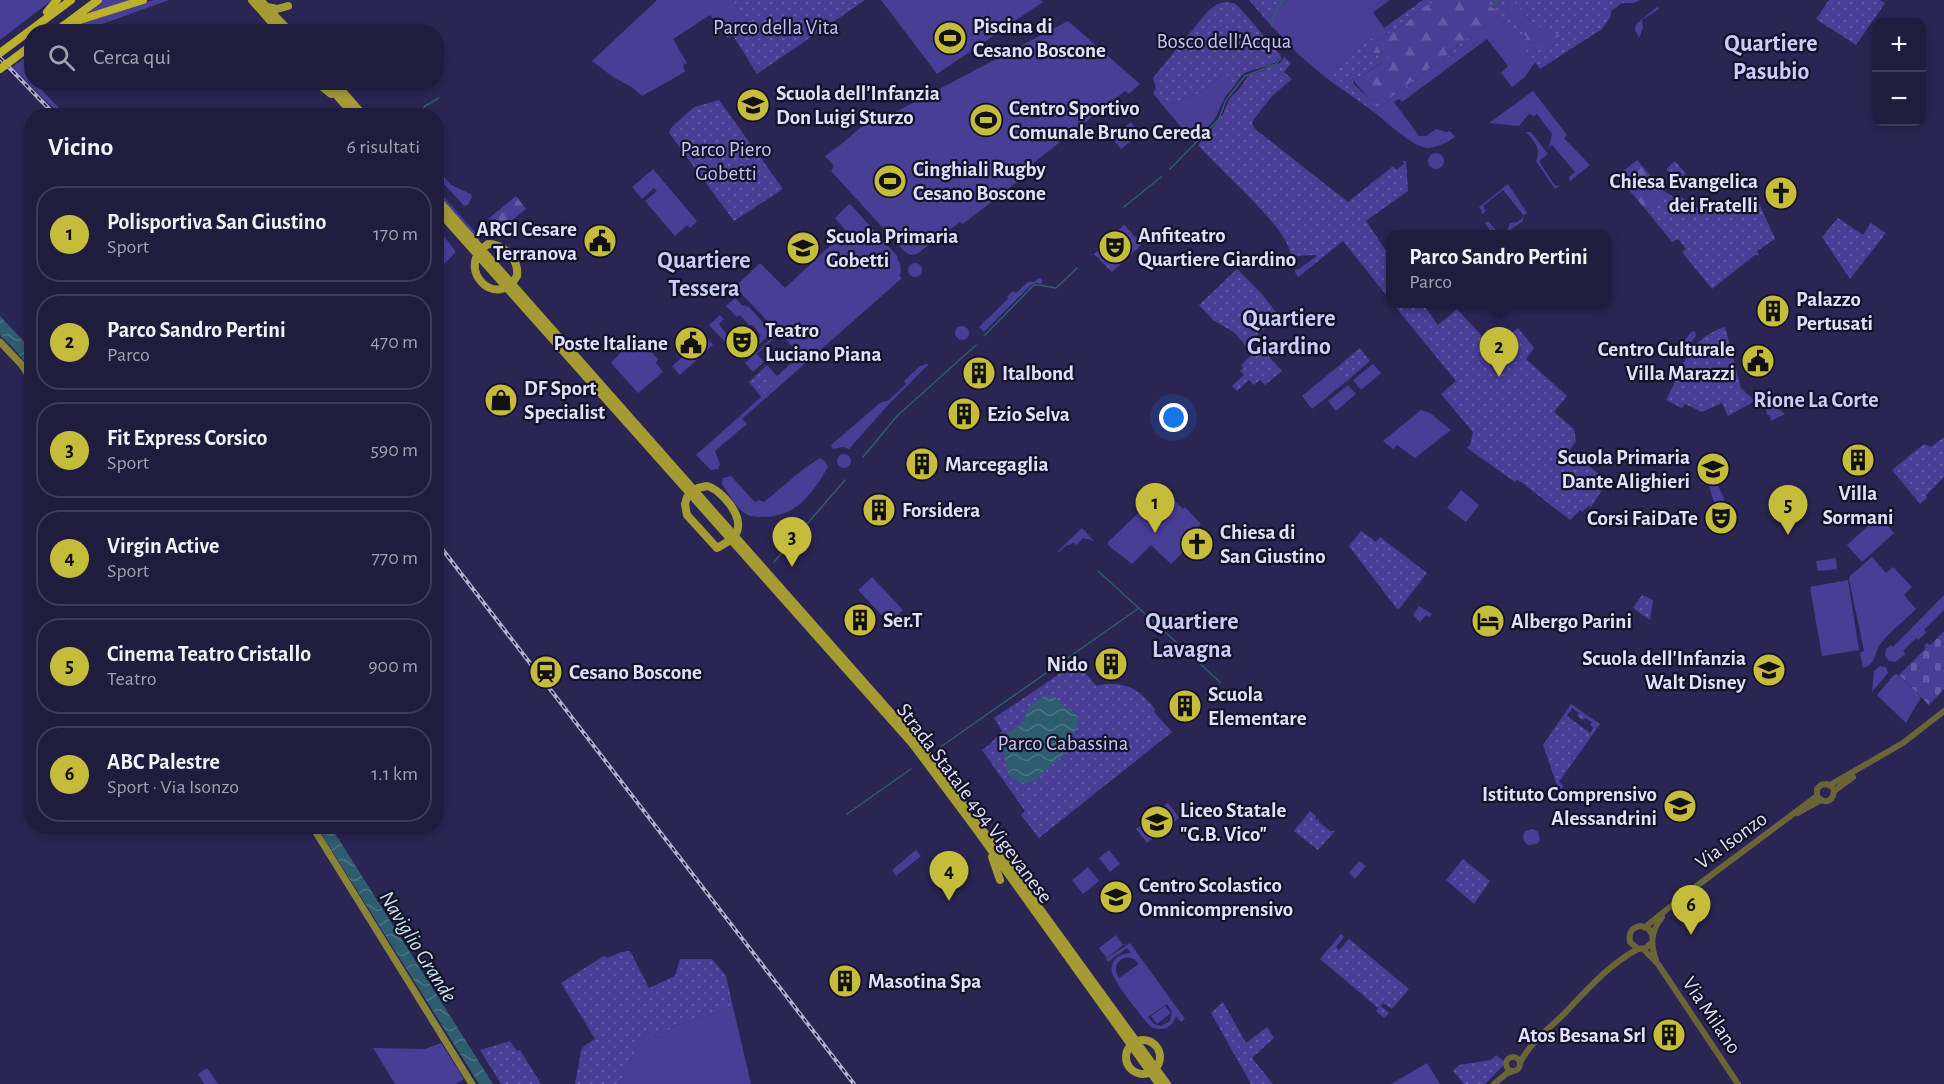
<!DOCTYPE html>
<html lang="it">
<head>
<meta charset="utf-8">
<style>
  body { margin:0; font-family:"Alegreya Sans",sans-serif; background:#2d2949; color:#f1f3f6 }
  .controls { position:absolute; right:18px; top:18px; display:grid; overflow:hidden; border-radius:12px; box-shadow:0 3px 9px #0003 }
  .controls button { width:54px; height:54px; display:grid; place-items:center; padding:0; border:0; border-bottom:2px solid #3d3a58; background:#201c3e; color:#f1f3f6; font:30px sans-serif }
  .you { position:absolute; left:1174px; top:418px; width:21px; height:21px; margin:-15px; border:4px solid #fff; border-radius:50%; background:#1a73e8; box-shadow:0 0 0 9px #1a73e833 }
  .badge { display:grid; place-items:center; width:39px; height:39px; border-radius:50%; background:#c6bc3c; color:#111; font-size:20px; font-weight:700 }
  .pin { position:absolute; translate:-50% -50px; filter:drop-shadow(0 2px 3px #0008) }
  .pin::after { content:''; position:absolute; top:32px; width:21px; height:18px; background:inherit; clip-path:polygon(0 0,100% 0,50% 100%) }
  .popup { position:absolute; left:1386px; top:230px; width:225px; height:78px; box-sizing:border-box; display:grid; place-content:center; border-radius:12px; background:#201c3e; filter:drop-shadow(0 2px 4px #0005); font-size:20px; white-space:nowrap; color:#a2a1b0 }
  .popup b { font-size:22px; color:#f1f3f6 }
  .popup::after { content:''; position:absolute; left:50%; top:100%; margin-left:-12px; border:12px solid transparent; border-top-color:#201c3e }
  .list { margin:0; padding:0; list-style:none }
  h2 { display:flex; justify-content:space-between; align-items:center; height:78px; margin:0; padding:0 24px; font-size:26px }
  h2 small { font-size:20px; font-weight:400; color:#a2a1b0 }
  .list li { display:grid; grid-template-columns:39px 1fr auto; gap:18px; align-items:center; box-sizing:border-box; height:96px; margin:0 12px 12px; padding:0 12px; border:2px solid #3d3a58; border-radius:24px }
  .list b { display:block; font-size:22px; white-space:nowrap }
  .list p { margin:0; font-size:20px; white-space:nowrap; color:#a2a1b0 }
  .list em { font-size:20px; font-style:normal; color:#a2a1b0 }
  .icon { flex:none; width:33px; height:33px; fill:none; stroke:currentColor; stroke-width:2; stroke-linecap:round; stroke-linejoin:round }
  .map { position:relative; flex:none; width:1944px; height:1084px; overflow:hidden }
  .search { position:absolute; background:#201c3e; box-shadow:0 3px 9px #0003; left:24px; top:24px; width:420px; height:66px; display:flex; align-items:center; gap:15px; box-sizing:border-box; padding:0 21px; border-radius:24px; color:#a2a1b0; font-size:22px }
  .panel { position:absolute; background:#201c3e; box-shadow:0 3px 9px #0003; left:24px; top:108px; width:420px; height:726px; border-radius:24px }
  .map>svg:first-child { display:block }
</style>
</head>
<body>
<div class="map">
<svg width="1944" height="1084" viewBox="0 0 1944 1084">
  <defs>
    <pattern id="forest-firs" width="22" height="20" patternUnits="userSpaceOnUse" patternTransform="scale(1.5)"><rect width="22" height="20" fill="#493e96"/><path d="M5 1l3.5 6h-7zM16 11l3.5 6h-7z" fill="#635aa6"/></pattern>
    <pattern id="cemetery-stones" width="16" height="16" patternUnits="userSpaceOnUse" patternTransform="scale(1.5)"><rect width="16" height="16" fill="#493e96"/><path d="M2 7V4a2 2 0 0 1 4 0v3zM10 15v-3a2 2 0 0 1 4 0v3z" fill="#635aa6"/></pattern>
    <pattern id="park-dots" width="8" height="8" patternUnits="userSpaceOnUse" patternTransform="scale(1.5)"><rect width="8" height="8" fill="#493e96"/><path d="M2 2h.1M6 6h.1" fill="none" stroke="#635aa6" stroke-width="1.8" stroke-linecap="round"/></pattern>
    <pattern id="water-waves" width="16" height="10" patternUnits="userSpaceOnUse" patternTransform="scale(1.5)"><rect width="16" height="10" fill="#2e5d6f"/><path d="M0 5q4-4 8 0t8 0" fill="none" stroke="#4c7485"/></pattern>
  </defs>
  <rect width="100%" height="100%" fill="#2a2553"/>
  <!-- green -->
  <path fill="#493e96" fill-rule="evenodd" d="M0 0H52L0 40Z
    M103 0H134L88 13 89 10Z
    M154 0H169L83 31 61 32 82 21Z
    M657 0H733L748 23 727 38 710 15 673 39 687 63 683 65 685 72 642 96 633 88 613 77 592 61Z
    M881 0H1041L1043 2 937 74Z
    M1288 0H1390L1373 12 1384 28 1325 77 1299 55 1267 21Z
    M1657 7 1659 9 1642 20 1643 28 1639 38 1635 30 1636 24Z
    M1502 15 1535 62 1525 77 1512 87 1501 73 1508 66 1487 39 1402 102 1399 99 1394 102 1419 136H1426L1436 129 1446 132 1450 131 1455 137C1448 142 1437 147 1429 148 1415 149 1385 121 1374 112L1450 56Z
    M1068 21 1140 84 1129 94 1125 91 1018 175 1021 179 963 224 960 222 917 254 910 255 904 251 831 171 834 166 825 156 844 142 867 122 871 125Z
    M31 53V66L25 71 31 78 32 82 35 83 66 115H60L12 67Z
    M1225 73 1235 85 1225 97 1215 119 1194 142 1164 107 1201 92Z
    M1533 91 1567 135 1564 138 1590 165 1570 181 1569 177 1575 172 1552 145 1549 147 1552 134 1537 114 1534 116 1529 114 1519 126 1489 123Z
    M1131 122 1140 134 1121 149 1111 137Z
    M1526 132H1531L1548 154 1539 161 1555 186 1561 185 1555 189 1536 161C1542 149 1534 141 1526 132Z
    M1428 161a8 8 0 1 1 16 0a8 8 0 1 1-16 0Z
    M437 169 451 185 471 194 472 197 468 205 464 206 437 176Z
    M653 169 697 221 690 228 687 225 675 236 645 201 657 191 654 188 642 199 632 187Z
    M1508 184 1527 213 1524 215 1523 221 1505 234H1492L1485 223 1488 221 1500 234 1508 229 1510 223 1518 222 1524 216 1503 190 1483 206 1486 211 1482 214 1481 213 1482 211 1479 207Z
    M436 191 442 195 480 238 479 242 437 196Z
    M849 204 851 205 898 257 897 259 900 263 901 273 899 275 902 278 742 419 747 424 715 451 720 464 718 469 711 470 696 455 761 397 749 382 767 365 777 376 800 355 780 333 757 354 764 362 753 372 745 363 778 332 735 287 760 263 785 288 846 231 835 218Z
    M437 227 456 252 437 271Z
    M908 270a7 7 0 1 1 14 0a7 7 0 1 1-14 0Z
    M1040 278 1043 281 1041 284 1036 283 1030 286 984 332 979 327 1008 299 1007 297 1013 291 1016 293 1028 282H1033Z
    M735 298 742 305 749 307 770 330 769 335 742 360 730 347 733 343 739 350C749 348 749 342 754 336L757 339 761 336 753 325H749L740 315 737 317 726 306Z
    M720 315 724 319 719 324 731 340 727 344 709 325Z
    M955 333a7 7 0 1 1 14 0a7 7 0 1 1-14 0Z
    M1695 331 1696 336 1684 351H1681L1679 348 1691 332Z
    M636 336 658 359 656 363 663 372 638 393 611 363Z
    M706 337 713 345 680 375 672 366Z
    M925 364H929L889 404 849 449 843 447 833 449 831 445 880 403 889 400 906 384 904 381 919 367Z
    M1373 364 1381 373 1361 390 1353 380Z
    M1336 368 1347 381 1312 409 1302 396Z
    M1348 385 1356 394 1336 411 1328 401Z
    M1769 403H1771L1785 414 1771 421 1770 415H1767L1766 410Z
    M1421 410 1430 413 1451 430 1415 458 1397 445 1393 449 1383 441Z
    M1855 444 1861 451 1849 461 1844 450Z
    M837 461a7 7 0 1 1 14 0a7 7 0 1 1-14 0Z
    M820 458 825 461 828 467C814 492 796 517 764 517 758 517 751 517 746 514 737 509 728 493 722 484L723 478 731 476 755 502 759 500 764 502 806 467Z
    M1714 476 1729 511 1711 515 1710 507 1714 502 1706 477Z
    M1163 489 1183 509 1185 507 1201 524 1181 545 1185 550 1171 564 1151 545 1132 564 1108 545V542Z
    M1461 490 1479 505 1466 522 1447 508Z
    M1879 516 1894 533 1862 562 1847 545Z
    M1082 528 1094 541 1083 538 1076 545 1073 542 1070 545H1067L1059 552 1058 551Z
    M1872 557 1886 573 1893 567 1912 587 1904 595 1916 609C1905 620 1891 631 1881 643 1874 652 1876 665 1863 668L1860 653 1864 651 1849 579 1850 576Z
    M1836 558 1837 569 1818 571 1816 561Z
    M872 577 903 610 889 623 858 590Z
    M1848 580 1859 650 1822 656 1810 587Z
    M1944 595V610L1924 630 1926 633 1918 640 1916 638 1903 651 1906 654 1895 662 1889 661 1885 656 1886 649 1891 645 1893 647Z
    M1419 606 1432 614 1429 617 1426 615 1420 622 1413 615Z
    M1880 666 1886 667 1888 673 1872 692 1874 671Z
    M1897 674 1921 697 1906 723 1877 695 1894 675Z
    M1168 803 1179 818 1169 826 1158 811Z
    M1147 820 1158 835 1147 843 1136 829Z
    M1533 829 1538 832 1540 840 1537 844 1528 845C1523 842 1522 837 1525 831Z
    M916 850 921 856 896 876 892 870Z
    M1109 850 1120 864 1110 872 1099 858Z
    M1359 861 1366 866 1355 879 1349 873Z
    M1088 867 1099 881 1083 894 1072 880Z
    M1116 935 1123 945 1107 958 1099 948Z
    M1130 943 1185 1019 1181 1022 1176 1016C1172 1028 1163 1032 1151 1027 1143 1019 1115 983 1112 973 1109 960 1120 953 1131 953L1127 948 1108 962 1106 959ZM1128 957 1134 959 1139 964 1119 978C1113 969 1116 959 1128 957ZM1167 1004 1172 1012 1170 1021 1161 1026 1154 1024 1148 1017Z
    M1165 1006 1171 1013 1157 1024 1151 1016Z
    M733 1007 751 1084H619L646 1031 658 1038 672 1027Z
    M441 1043 464 1079 456 1084H395L373 1048 425 1049Z
    M1427 1063 1440 1084H1391Z
    M207 1068 218 1084H204L198 1074Z"/>
  <!-- forest -->
  <path fill="url(#forest-firs)" d="M1438 0H1487L1483 4 1494 8 1500 14 1389 99 1371 101 1352 79 1362 76 1383 62V53L1366 54 1363 51 1364 48 1406 23 1421 8Z
    M1510 0H1513C1530 22 1534 27 1561 35L1537 52 1509 14 1506 4Z
    M1637 160 1664 191 1646 210 1617 176Z
    M516 196 526 209 498 232 488 219Z"/>
  <!-- cemetery -->
  <path fill="url(#cemetery-stones)" d="M1944 631V689L1929 705 1899 675 1926 648 1924 646 1927 643 1930 645Z"/>
  <!-- park -->
  <path fill="url(#park-dots)" fill-rule="evenodd" d="M733 0H865L757 74 732 34 748 23Z
    M1249 0H1288L1267 21Z
    M1423 0H1438L1421 8 1406 23 1364 48 1363 51 1366 54 1383 53 1389 57 1362 76 1352 79 1354 84 1371 101 1389 99 1500 14 1494 8 1483 4 1487 0H1510L1506 4 1509 14 1537 52 1560 35C1538 31 1526 17 1513 0H1640L1633 3H1622L1611 11 1610 18 1602 29 1540 69 1501 16 1450 56 1374 112 1325 77 1384 28Z
    M1829 0H1880L1885 3 1856 45 1816 19Z
    M1225 2 1234 3 1239 7 1281 56C1273 69 1258 66 1245 73 1241 75 1238 81 1235 85L1225 73 1201 92 1164 107 1153 93 1156 88 1153 78 1207 12 1217 4Z
    M1284 57 1291 63 1284 72 1292 79 1272 96 1254 119 1252 123 1255 129 1348 202 1393 166 1396 170 1404 164 1402 161H1406L1408 191 1366 221 1391 258V301L1343 241 1298 277 1294 270 1299 269 1317 256 1316 255 1291 256C1289 228 1219 170 1198 145L1218 121 1223 114 1230 98 1240 88 1248 76 1280 63Z
    M719 100 783 189 734 221 669 133 671 128 694 107Z
    M1675 161 1686 174 1676 181 1666 169Z
    M1664 191 1675 198 1678 195 1704 212 1712 204 1718 209 1724 204 1732 213 1755 194 1775 239 1757 251 1759 254 1757 256 1756 254 1712 289 1682 252 1686 249 1678 239 1672 242 1646 210Z
    M1838 218 1863 235 1871 223 1886 233 1850 279 1822 237Z
    M1124 225 1142 244 1112 272 1094 254ZM1121 236 1125 245 1121 252 1114 256 1105 251 1111 246 1108 242 1112 238 1115 241Z
    M1237 269 1261 293 1276 312 1267 320 1270 323 1246 346 1235 333 1213 320 1199 305Z
    M1393 304H1423L1438 325 1457 309 1493 348 1503 343V340L1518 328 1534 348 1526 359 1567 396 1554 412 1574 429 1576 441 1569 451 1608 481 1591 507 1588 506 1582 512 1580 510 1570 520 1525 485 1517 480 1515 482 1467 448 1470 445 1473 432 1441 394 1456 381Z
    M1725 327 1741 388 1755 401 1728 416 1722 403 1702 412 1685 404 1682 408 1666 400C1684 368 1685 340 1725 327Z
    M1260 347 1282 371 1265 385 1260 380 1254 385 1249 380 1237 391 1232 386 1244 375 1240 371 1243 368 1241 365Z
    M1360 348 1370 361 1347 381 1336 368Z
    M762 371 774 384 763 395 751 381Z
    M1944 437V477L1926 495 1927 498 1920 504 1892 470 1924 444 1931 447Z
    M1361 531 1376 542 1380 537 1427 573 1400 608 1397 609 1349 546Z
    M1642 595 1653 600 1650 620 1633 608Z
    M1077 662 1096 686C1123 679 1139 689 1155 709L1154 712 1172 732 1039 838 1021 815 1025 811 982 750 989 745 1002 731 994 718Z
    M1571 704 1600 724 1559 782 1564 786 1561 789 1558 788 1543 745ZM1572 708 1579 713 1577 716 1583 720 1585 718 1592 722 1590 725 1594 728 1590 733 1567 716Z
    M1310 811 1316 816 1315 819 1317 820 1319 818V822L1330 831H1335L1318 850 1294 831Z
    M1463 859 1490 881 1474 904 1446 880Z
    M1341 934 1344 937 1336 947 1339 950 1349 939 1409 989 1392 1009 1383 1003 1381 1006 1389 1013 1384 1018 1376 1011 1378 1008 1320 959Z
    M630 951 649 988 675 976 680 959H712L726 976 733 1007 672 1027 658 1038 646 1031 619 1084H575L581 1051 584 1046 595 1039 561 983 604 956 608 958 621 952Z
    M1223 1002 1246 1043 1267 1027 1274 1038 1252 1058 1273 1084H1251L1211 1013Z
    M510 1041 517 1051 520 1050 541 1084H501L480 1050Z
    M1496 1055 1506 1063 1485 1084H1464L1453 1071 1459 1065 1491 1060Z"/>
  <!-- water -->
  <path fill="url(#water-waves)" d="M0 316 31 349V370L16 351 0 335Z
    M1050 696 1056 698 1065 708 1072 711 1077 716 1078 721 1075 731 1064 754 1060 758 1035 779 1028 783H1021L1009 775 1006 767 1003 745 1005 738 1008 733 1023 723 1028 708 1035 702 1042 697Z
    M317 827H331L493 1084H479Z"/>
  <g fill="none" stroke-linecap="round" stroke-linejoin="round">
    <!-- stream -->
    <path stroke="#2e5d6f" stroke-width="1.5" d="M1490 6 1499 0
      M1272 27 1273 18 1282 0
      M419 116 425 106 439 98
      M1170 169 1219 119 1226 100 1245 76 1276 64 1281 58
      M1124 207 1161 177
      M984 336 1034 285H1039L1056 288 1077 268
      M863 457 897 416 976 345
      M774 562 845 480
      M1098 571 1220 682
      M939 748 1139 608
      M847 814 911 769"/>
    <!-- tertiary -->
    <path stroke="#696537" stroke-width="6" d="M1830 785 1903 743 1944 711
      M1834 791 1853 777
      M1817 796V789L1821 785 1827 784 1832 787
      M1819 798C1824 803 1830 802 1833 796L1834 791
      M1798 813 1821 800
      M1645 927 1690 891 1817 796
      M1651 943 1646 948 1638 949 1630 942C1628 933 1632 927 1641 926L1649 929 1652 935
      M1643 949 1658 964 1738 1084
      M1656 960C1650 944 1651 931 1662 917
      M1506 1064a7 7 0 1 1 14 0a7 7 0 1 1-14 0Z
      M1520 1063C1529 1044 1548 1029 1564 1014 1586 991 1609 964 1638 949
      M1494 1084 1506 1074 1513 1071"/>
    <!-- secondary -->
    <path stroke="#8a8437" stroke-width="7" d="M0 342 21 364 32 380
      M312 826 472 1084"/>
    <!-- primary -->
    <path stroke="#a49c33" stroke-width="8" d="M252 0 280 32
      M260 0 290 32
      M267 7 277 9 288 6
      M316 82 331 94
      M325 82 355 116
      M334 82 364 116
      M436 187 438 188
      M436 198 928 755 1167 1084
      M436 208 912 743 974 826 1159 1084
      M488 244C504 244 519 259 517 276 496 312 453 267 488 244Z
      M707 486C722 490 745 517 736 534 733 540 723 544 717 548L687 515 685 504 687 497 698 488Z
      M992 857 1000 880
      M1126 1057a17 17 0 1 1 34 0a17 17 0 1 1-34 0Z"/>
    <!-- motorway -->
    <path stroke="#bcb12b" stroke-width="8" d="M47 12 57 0
      M64 25 143 0
      M55 32 98 0
      M0 53 71 0"/>
    <!-- rail casing -->
    <g stroke="#b1afd2" stroke-width="4">
      <path id="rail" d="M0 58 56 116
        M436 541 854 1084"/>
    </g>
    <!-- rail -->
    <use href="#rail" stroke="#131227" stroke-width="1.5" stroke-dasharray="4.5" stroke-linecap="butt"/>
    <!-- motorway-bridge -->
    <path stroke="#bcb12b" stroke-width="8" d="M0 69 32 45"/>
  </g>
  <!-- icons -->
  <defs>
    <g id="stadium-disc" transform="scale(1.725)"><circle r="9.5" fill="#c6bc3c" stroke="#131227"/><path d="M0-5a6.5 5 0 1 0 0 10a6.5 5 0 1 0 0-10ZM-3.5-1.8h7v3.6h-7Z" fill="#111"/></g>
    <g id="school-disc" transform="scale(1.725)"><circle r="9.5" fill="#c6bc3c" stroke="#131227"/><path d="M0-5L7-2L0 1L-7-2ZM-4 1L0 2.5L4 1V4Q0 6-4 4Z" fill="#111"/></g>
    <g id="church-disc" transform="scale(1.725)"><circle r="9.5" fill="#c6bc3c" stroke="#131227"/><path d="M-1.2-6h2.4v3.5h3.3v2.4h-3.3V6h-2.4V-.1h-3.3v-2.4h3.3Z" fill="#111"/></g>
    <g id="civic-disc" transform="scale(1.725)"><circle r="9.5" fill="#c6bc3c" stroke="#131227"/><path d="M-.6-6.5H3V-4.5H.6V-3L4-1V1h2V6H-6V1h2V-1L-.6-3ZM-1.2 2.5V6h2.4V2.5Z" fill="#111"/></g>
    <g id="theatre-disc" transform="scale(1.725)"><circle r="9.5" fill="#c6bc3c" stroke="#131227"/><path d="M-5-5.5Q0-4 5-5.5V0Q5 5 0 6Q-5 5-5 0ZM-3.3-2.5H-1v1.5H-3.3ZM1-2.5H3.3v1.5H1ZM-2.8 1Q0 5.5 2.8 1Z" fill="#111"/></g>
    <g id="building-disc" transform="scale(1.725)"><circle r="9.5" fill="#c6bc3c" stroke="#131227"/><path d="M-4-6H4V6H1V3H-1V6H-4ZM-2.5-4.3h1.7v1.8h-1.7ZM.8-4.3h1.7v1.8H.8ZM-2.5-1h1.7V.8h-1.7ZM.8-1h1.7V.8H.8Z" fill="#111"/></g>
    <g id="shop-disc" transform="scale(1.725)"><circle r="9.5" fill="#c6bc3c" stroke="#131227"/><path d="M-5-2.5h2.3a2.7 3.5 0 0 1 5.4 0H5L5.5 6h-11ZM-1.5-2.5h3a1.5 2.3 0 0 0-3 0Z" fill="#111"/></g>
    <g id="hotel-disc" transform="scale(1.725)"><circle r="9.5" fill="#c6bc3c" stroke="#131227"/><path d="M-6-4.5h1.5V1H6V5H4.5V3h-9V5H-6ZM-4 0a1.8 1.8 0 1 1 3.6 0ZM.5 0V-2.5h3Q6-2.5 6 0Z" fill="#111"/></g>
    <g id="station-disc" transform="scale(1.725)"><circle r="9.5" fill="#c6bc3c" stroke="#131227"/><path d="M-3-6H3Q5-6 5-4V2Q5 4 3 4L4.5 6H3L1.5 4h-3L-3 6H-4.5L-3 4Q-5 4-5 2V-4Q-5-6-3-6ZM-3.5-4v3h7v-3ZM-3.5 1v1.5H-2V1ZM2 1v1.5H3.5V1Z" fill="#111"/></g>
  </defs>
  <g fill-rule="evenodd">
    <use href="#stadium-disc" x="950" y="38"/>
    <use href="#school-disc" x="753" y="105"/>
    <use href="#stadium-disc" x="986" y="120"/>
    <use href="#stadium-disc" x="890" y="181"/>
    <use href="#church-disc" x="1781" y="193"/>
    <use href="#civic-disc" x="600" y="241"/>
    <use href="#theatre-disc" x="1115" y="247"/>
    <use href="#school-disc" x="803" y="248"/>
    <use href="#building-disc" x="1773" y="311"/>
    <use href="#theatre-disc" x="742" y="342"/>
    <use href="#civic-disc" x="691" y="343"/>
    <use href="#civic-disc" x="1758" y="361"/>
    <use href="#building-disc" x="979" y="373"/>
    <use href="#shop-disc" x="501" y="400"/>
    <use href="#building-disc" x="964" y="414"/>
    <use href="#building-disc" x="1858" y="460"/>
    <use href="#building-disc" x="922" y="464"/>
    <use href="#school-disc" x="1713" y="469"/>
    <use href="#building-disc" x="879" y="510"/>
    <use href="#theatre-disc" x="1721" y="518"/>
    <use href="#church-disc" x="1197" y="544"/>
    <use href="#building-disc" x="860" y="620"/>
    <use href="#hotel-disc" x="1488" y="621"/>
    <use href="#building-disc" x="1111" y="664"/>
    <use href="#school-disc" x="1769" y="670"/>
    <use href="#station-disc" x="546" y="672"/>
    <use href="#building-disc" x="1185" y="706"/>
    <use href="#school-disc" x="1680" y="806"/>
    <use href="#school-disc" x="1157" y="822"/>
    <use href="#school-disc" x="1116" y="897"/>
    <use href="#building-disc" x="845" y="981"/>
    <use href="#building-disc" x="1669" y="1035"/>
  </g>
  <g text-anchor="middle" stroke-width="4.5" stroke-linejoin="round" paint-order="stroke">
    <!-- poi labels -->
    <g font-size="21" font-weight="bold" fill="#e0e0fe" stroke="#131227" text-anchor="start">
      <text x="973" y="33">Piscina di<tspan x="973" dy="24">Cesano Boscone</tspan></text>
      <text x="776" y="100">Scuola dell'Infanzia<tspan x="776" dy="24">Don Luigi Sturzo</tspan></text>
      <text x="1009" y="115">Centro Sportivo<tspan x="1009" dy="24">Comunale Bruno Cereda</tspan></text>
      <text x="913" y="176">Cinghiali Rugby<tspan x="913" dy="24">Cesano Boscone</tspan></text>
      <text x="1758" y="188" text-anchor="end">Chiesa Evangelica<tspan x="1758" dy="24">dei Fratelli</tspan></text>
      <text x="577" y="236" text-anchor="end">ARCI Cesare<tspan x="577" dy="24">Terranova</tspan></text>
      <text x="1138" y="242">Anfiteatro<tspan x="1138" dy="24">Quartiere Giardino</tspan></text>
      <text x="826" y="243">Scuola Primaria<tspan x="826" dy="24">Gobetti</tspan></text>
      <text x="1796" y="306">Palazzo<tspan x="1796" dy="24">Pertusati</tspan></text>
      <text x="765" y="337">Teatro<tspan x="765" dy="24">Luciano Piana</tspan></text>
      <text x="668" y="350" text-anchor="end">Poste Italiane</text>
      <text x="1735" y="356" text-anchor="end">Centro Culturale<tspan x="1735" dy="24">Villa Marazzi</tspan></text>
      <text x="1002" y="380">Italbond</text>
      <text x="524" y="395">DF Sport<tspan x="524" dy="24">Specialist</tspan></text>
      <text x="987" y="421">Ezio Selva</text>
      <text x="1690" y="464" text-anchor="end">Scuola Primaria<tspan x="1690" dy="24">Dante Alighieri</tspan></text>
      <text x="945" y="471">Marcegaglia</text>
      <text x="1858" y="500" text-anchor="middle">Villa<tspan x="1858" dy="24">Sormani</tspan></text>
      <text x="902" y="517">Forsidera</text>
      <text x="1698" y="525" text-anchor="end">Corsi FaiDaTe</text>
      <text x="1220" y="539">Chiesa di<tspan x="1220" dy="24">San Giustino</tspan></text>
      <text x="883" y="627">Ser.T</text>
      <text x="1511" y="628">Albergo Parini</text>
      <text x="1746" y="665" text-anchor="end">Scuola dell'Infanzia<tspan x="1746" dy="24">Walt Disney</tspan></text>
      <text x="1088" y="671" text-anchor="end">Nido</text>
      <text x="569" y="679">Cesano Boscone</text>
      <text x="1208" y="701">Scuola<tspan x="1208" dy="24">Elementare</tspan></text>
      <text x="1657" y="801" text-anchor="end">Istituto Comprensivo<tspan x="1657" dy="24">Alessandrini</tspan></text>
      <text x="1180" y="817">Liceo Statale<tspan x="1180" dy="24">"G.B. Vico"</tspan></text>
      <text x="1139" y="892">Centro Scolastico<tspan x="1139" dy="24">Omnicomprensivo</tspan></text>
      <text x="868" y="988">Masotina Spa</text>
      <text x="1646" y="1042" text-anchor="end">Atos Besana Srl</text>
    </g>
    <!-- park labels -->
    <g font-size="21" fill="#c2c2f4" stroke="#131227">
      <text x="776" y="34">Parco della Vita</text>
      <text x="1224" y="48">Bosco dell'Acqua</text>
      <text x="726" y="156">Parco Piero<tspan x="726" dy="24">Gobetti</tspan></text>
      <text x="1063" y="750">Parco Cabassina</text>
    </g>
    <!-- street labels -->
    <g font-size="21" fill="#e0e0fe" stroke="#131227">
      <text transform="translate(975 803) rotate(53)" y="7">Strada Statale 494 Vigevanese</text>
      <text transform="translate(1731 840) rotate(-36)" y="7">Via Isonzo</text>
      <text transform="translate(1712 1015) rotate(56)" y="7">Via Milano</text>
    </g>
    <!-- neighbourhood labels -->
    <g font-size="22" font-weight="bold" fill="#cbccfb" stroke="#131227">
      <text x="1816" y="407">Rione La Corte</text>
    </g>
    <!-- water labels -->
    <g font-size="22" font-style="italic" fill="#c6e3ef" stroke="#131227">
      <text transform="translate(419 946) rotate(58)" y="8">Naviglio Grande</text>
    </g>
    <!-- quarter labels -->
    <g font-size="24" font-weight="bold" fill="#cbccfb" stroke="#131227">
      <text x="1771" y="51">Quartiere<tspan x="1771" dy="28">Pasubio</tspan></text>
      <text x="704" y="268">Quartiere<tspan x="704" dy="28">Tessera</tspan></text>
      <text x="1289" y="326">Quartiere<tspan x="1289" dy="28">Giardino</tspan></text>
      <text x="1192" y="629">Quartiere<tspan x="1192" dy="28">Lavagna</tspan></text>
    </g>
  </g>
</svg>
<div class="controls">
<button>+</button>
<button>−</button>
</div>
<div class="you"></div>
<div class="pin badge" style="left:1155px;top:533px">1</div>
<div class="pin badge" style="left:1499px;top:377px">2</div>
<div class="popup"><b>Parco Sandro Pertini</b>Parco</div>
<div class="pin badge" style="left:792px;top:567px">3</div>
<div class="pin badge" style="left:949px;top:901px">4</div>
<div class="pin badge" style="left:1788px;top:535px">5</div>
<div class="pin badge" style="left:1691px;top:935px">6</div>
<div class="search"><svg class="icon" aria-label="search" viewBox="0 0 24 24"><circle cx="10" cy="10" r="6"/><path d="M15 15l6 6"/></svg>Cerca qui</div>
<section class="panel">
<h2>Vicino<small>6 risultati</small></h2>
<ul class="list">
<li><span class="badge">1</span><div><b>Polisportiva San Giustino</b><p>Sport</p></div><em>170 m</em></li>
<li><span class="badge">2</span><div><b>Parco Sandro Pertini</b><p>Parco</p></div><em>470 m</em></li>
<li><span class="badge">3</span><div><b>Fit Express Corsico</b><p>Sport</p></div><em>590 m</em></li>
<li><span class="badge">4</span><div><b>Virgin Active</b><p>Sport</p></div><em>770 m</em></li>
<li><span class="badge">5</span><div><b>Cinema Teatro Cristallo</b><p>Teatro</p></div><em>900 m</em></li>
<li><span class="badge">6</span><div><b>ABC Palestre</b><p>Sport · Via Isonzo</p></div><em>1.1 km</em></li>
</ul>
</section>
</div>
</body>
</html>
